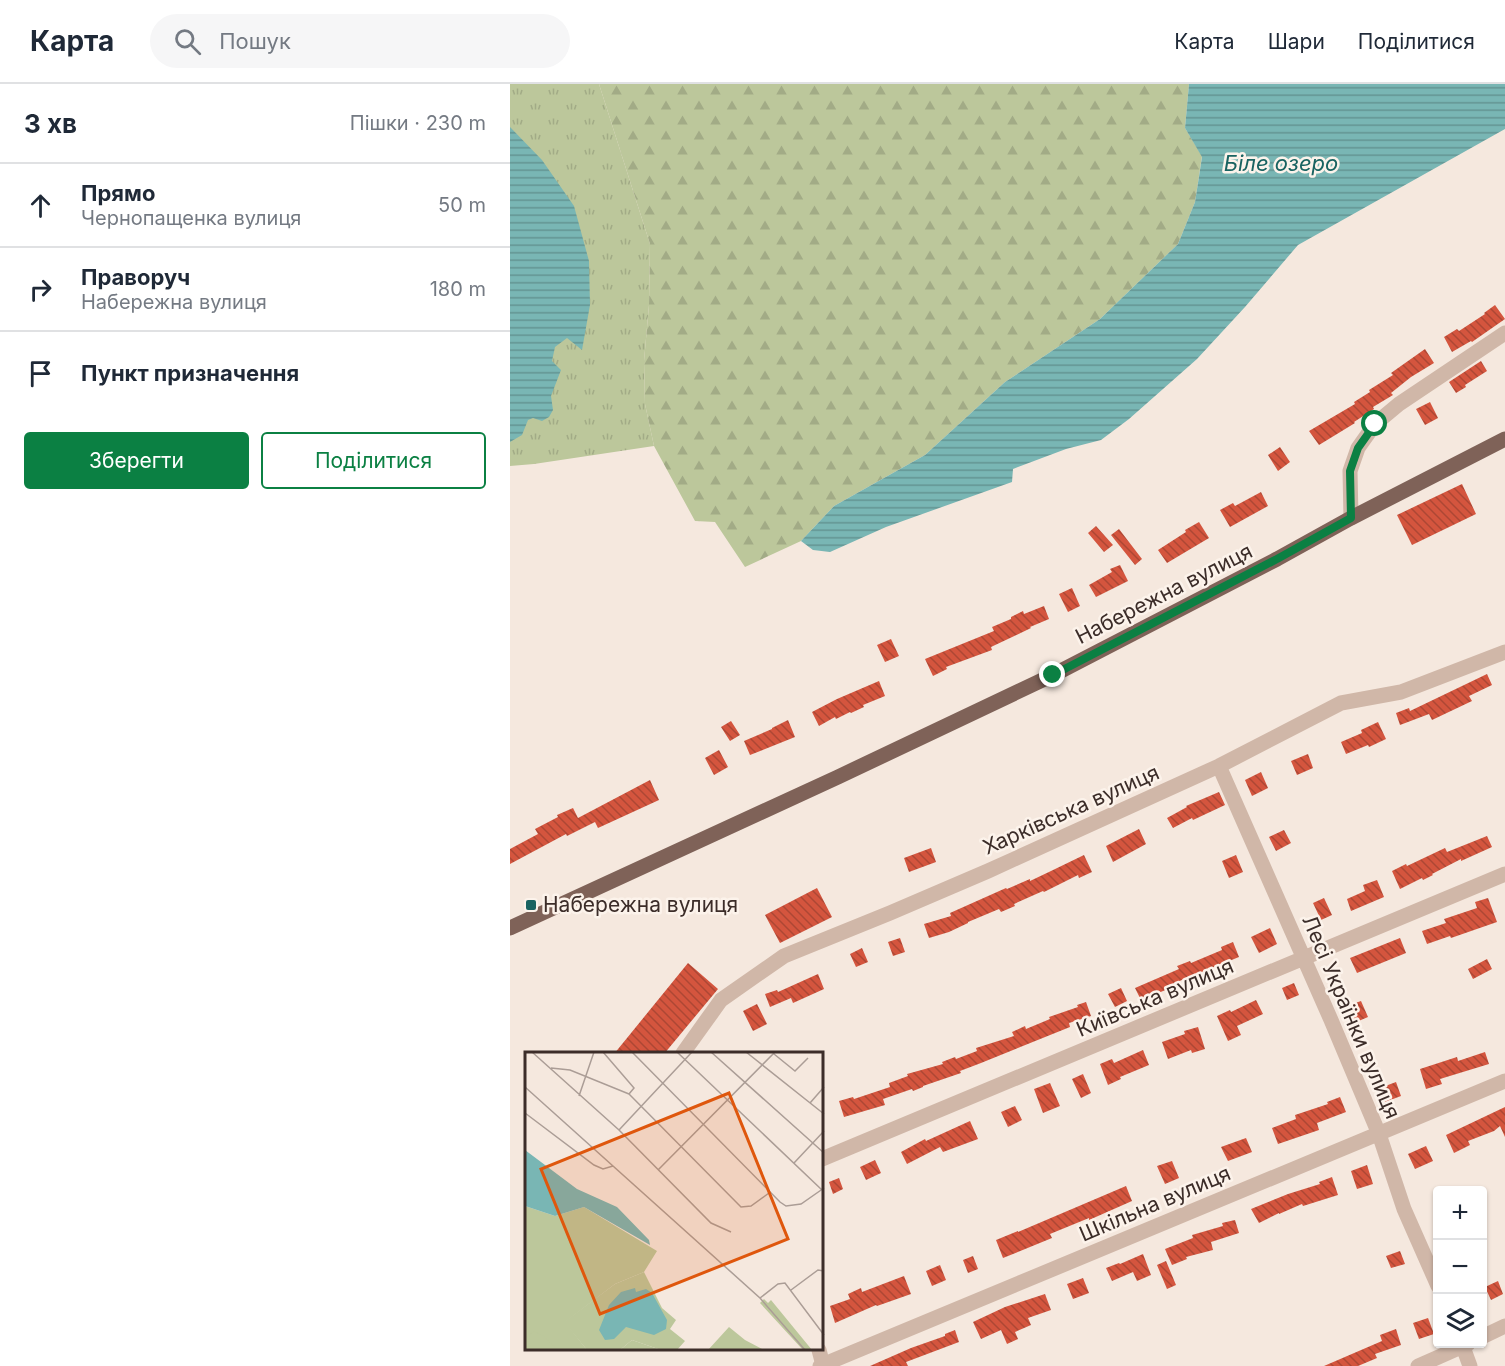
<!DOCTYPE html>
<html lang="uk">
<head>
<meta charset="utf-8">
<style>
  body { margin:0; font-family:Inter,sans-serif; background:#f6f6f7; color:#1f2937 }
  .controls { position:absolute; right:18px; bottom:18px; display:grid; overflow:hidden; border-radius:6px; box-shadow:0 2px 4px #0004 }
  .controls button { width:54px; height:54px; display:grid; place-items:center; padding:0; border:0; border-bottom:2px solid #e0e1e3; background:#fff; color:#1f2937; font:30px sans-serif }
  .stop { position:absolute; width:18px; height:18px; margin:-14px; border:4px solid #0b8043; border-radius:50%; background:#fff }
  .stop.end { background:#0b8043; border-color:#fff; box-shadow:0 2px 6px #0008 }
  .list { margin:0; padding:0; list-style:none }
  h2 { display:flex; justify-content:space-between; align-items:center; height:78px; margin:0; padding:0 24px; font-size:26px }
  h2 small { font-size:20px; font-weight:400; color:#747a83 }
  .list li { display:grid; grid-template-columns:39px 1fr auto; gap:18px; align-items:center; box-sizing:border-box; height:84px; padding:0 24px; border-top:2px solid #e0e1e3 }
  .list b { display:block; font-size:22px; white-space:nowrap }
  .list p { margin:0; font-size:20px; white-space:nowrap; color:#747a83 }
  .list em { font-size:20px; font-style:normal; color:#747a83 }
  .actions { display:flex; gap:12px; padding:18px 24px }
  .actions a { flex:1; padding:14px 0; border:2px solid #0b8043; border-radius:6px; text-align:center; font-size:21px; color:#0b8043 }
  .actions .main { background:#0b8043; color:#fff }
  .icon { flex:none; width:33px; height:33px; fill:none; stroke:currentColor; stroke-width:2; stroke-linecap:round; stroke-linejoin:round }
  .map { position:relative; flex:none; width:995px; height:1282px; overflow:hidden }
  header { display:flex; align-items:center; gap:36px; box-sizing:border-box; height:84px; padding:0 30px; background:#fff; border-bottom:2px solid #e0e1e3 }
  header strong { font-size:28px }
  nav { display:flex; gap:33px; margin-inline-start:auto; font-size:21px }
  .search { width:420px; height:54px; background:#f6f6f7; display:flex; align-items:center; gap:15px; box-sizing:border-box; padding:0 21px; border-radius:33px; color:#747a83; font-size:22px }
  main { display:flex }
  aside { flex:1; background:#fff }
  .map>svg:first-child { display:block }
</style>
</head>
<body>
<header>
<strong>Карта</strong>
<div class="search"><svg class="icon" aria-label="search" viewBox="0 0 24 24"><circle cx="10" cy="10" r="6"/><path d="M15 15l6 6"/></svg>Пошук</div>
<nav><a>Карта</a><a>Шари</a><a>Поділитися</a></nav>
</header>
<main>
<aside>
<h2>3 хв<small>Пішки · 230 m</small></h2>
<ul class="list">
<li><svg class="icon" aria-label="ahead" viewBox="0 0 24 24"><path d="M12 20V5M6 11l6-6 6 6"/></svg><div><b>Прямо</b><p>Чернопащенка вулиця</p></div><em>50 m</em></li>
<li><svg class="icon" aria-label="right" viewBox="0 0 24 24"><path d="M7 20v-9h11M14 6l5 5-5 5"/></svg><div><b>Праворуч</b><p>Набережна вулиця</p></div><em>180 m</em></li>
<li><svg class="icon" aria-label="arrive" viewBox="0 0 24 24"><path d="M6 21V4h12l-3 4 3 4H6"/></svg><div><b>Пункт призначення</b></div></li>
</ul>
<div class="actions"><a class="main">Зберегти</a><a>Поділитися</a></div>
</aside>
<div class="map">
<svg width="995" height="1282" viewBox="0 0 995 1282">
  <defs>
    <pattern id="grass-tufts" width="24" height="20" patternUnits="userSpaceOnUse" patternTransform="scale(1.5)"><rect width="24" height="20" fill="#bcc79b"/><path d="M3 7l-1-3M5 7V3M7 7l1-3M15 17l-1-3M17 17v-4M19 17l1-3" fill="none" stroke="#a2ab86"/></pattern>
    <pattern id="forest-firs" width="22" height="20" patternUnits="userSpaceOnUse" patternTransform="scale(1.5)"><rect width="22" height="20" fill="#bcc79b"/><path d="M5 1l3.5 6h-7zM16 11l3.5 6h-7z" fill="#a2ab86"/></pattern>
    <pattern id="water-rules" width="6" height="5" patternUnits="userSpaceOnUse" patternTransform="scale(1.5)"><rect width="6" height="5" fill="#79b6b4"/><path d="M0 2.5h6" fill="none" stroke="#649492"/></pattern>
    <pattern id="building-back-hatch" width="6" height="6" patternUnits="userSpaceOnUse" patternTransform="scale(1.5)"><rect width="6" height="6" fill="#d4553e"/><path d="M-1 5l2 2M0 0l6 6M5-1l2 2" fill="none" stroke="#ad4734"/></pattern>
  </defs>
  <rect width="100%" height="100%" fill="#f5e8de"/>
  <!-- grass -->
  <path fill="url(#grass-tufts)" d="M0 0H89L140 160 139 221 134 277 135 320 144 362 24 380 0 382Z"/>
  <!-- forest -->
  <path fill="url(#forest-firs)" d="M89 0H679L675 44 692 72 685 118 668 160 590 235 495 298 415 371 324 422 291 457 235 483 205 438 185 437 144 362 135 320 134 277 139 221 140 160Z"/>
  <!-- water -->
  <path fill="url(#water-rules)" d="M679 0H995V45L788 161 735 223 687 275 619 335 591 356 556 365 503 385 502 398 376 443 320 468 303 466 291 457 324 422 415 371 495 298 590 235 668 160 685 118 692 73 675 44Z
    M0 43 32 76 64 122 79 177 80 221 72 266 57 254 45 263 42 277 51 286 41 312 43 326 39 333 32 337 23 334 18 336 12 351 0 358Z"/>
  <!-- building -->
  <path fill="url(#building-back-hatch)" d="M985 221 995 235 962 258 961 257 942 268 934 253 947 245 949 247 975 230 974 229Z
    M915 265 924 279 901 293 881 309 883 311 863 323 864 325 844 338 845 339 809 361 799 347 845 320 844 318 860 308 859 306 883 291 881 289Z
    M971 277 977 287 955 301 956 303 946 309 939 298Z
    M920 318 928 334 915 341 906 325Z
    M770 363 780 378 768 387 758 371Z
    M952 400 966 430 902 461 887 431Z
    M751 408 758 422 720 443 710 426 723 419 725 422Z
    M689 438 699 454 657 479 648 466 676 448 675 446Z
    M586 442 603 461 594 468 578 449Z
    M609 445 632 475 625 481 601 451Z
    M610 481 618 497 586 513 579 501 602 488 600 485Z
    M562 504 570 522 558 528 549 510Z
    M534 522 539 535 520 543 521 544 481 563 482 566 436 583 437 585 423 592 415 575 484 547 482 543 501 535V533L513 527 514 530Z
    M381 555 389 572 375 578 367 561Z
    M977 590 982 601 959 612 962 617 922 636 919 630 890 641 886 629 899 624 900 627Z
    M369 597 375 612 353 621 354 623 341 629 340 628 326 635 325 633 309 642 302 628 327 615Z
    M278 636 285 653 240 671 234 657 262 645V644Z
    M221 637 230 651 220 657 211 643Z
    M868 638 876 655 859 663 858 661 836 670 831 658 852 649 851 646Z
    M209 666 218 683 204 691 195 674Z
    M798 670 803 684 787 691 781 677Z
    M751 688 758 704 742 712 735 696Z
    M140 696 149 716 88 744 85 738 57 752 56 750 0 780V765L28 750 25 745 48 733 47 731 63 724 68 734Z
    M709 708 715 721 683 736 682 734 663 744 657 734 677 723 676 722Z
    M629 745 636 760 603 778 596 762Z
    M774 746 781 759 766 767 759 753Z
    M977 752 982 763 951 777V775L922 790 923 791 913 796 912 794 890 805 882 787 896 780 897 782 935 764 937 768Z
    M421 764 426 778 399 788 394 774Z
    M574 771 582 788 569 794 568 791 534 808 533 807 504 820 505 822 491 828 489 825 458 838V839L439 848 419 854 414 840 441 832 440 829 496 804 497 805 520 795V797L541 787Z
    M726 771 733 788 719 794 712 777Z
    M867 796 874 813 841 827 837 815 855 807 853 801Z
    M307 804 322 833 270 859 255 831Z
    M814 814 822 831 811 836 803 819Z
    M978 814 987 838 941 854 940 852 917 860 912 847 936 839 934 835 967 824 965 818Z
    M760 844 767 860 749 869 741 853Z
    M390 854 395 868 383 872 378 858Z
    M890 854 896 869 847 889 840 874Z
    M723 858 729 873 657 902 658 905 631 916 625 904 669 885 667 882 680 877 681 879 712 866 711 863Z
    M352 864 358 878 346 883 340 870Z
    M977 875 982 885 963 895 958 885Z
    M178 879 208 905 154 970H104Z
    M308 890 314 905 283 919 281 914 260 923 255 910 267 906 268 908Z
    M784 899 789 911 777 916 772 904Z
    M611 904 617 917 605 923 598 910Z
    M746 916 753 930 727 942 731 951 718 957 707 932 720 926 721 928Z
    M851 917 858 933 844 939 837 922Z
    M576 918 581 932 559 939 560 943 471 979 450 987 451 989 413 1002V1003L403 1007 402 1005 373 1015 375 1021 334 1033 329 1017 343 1013 344 1015 380 1003 379 999 398 992 397 990 433 980 432 978 445 973 446 975 467 967 466 964 504 952 502 948 515 942 516 945 540 935 539 933 568 923 567 921Z
    M247 920 257 940 243 947 233 927Z
    M688 943 695 965 682 969 681 966 658 975 652 958 675 950 674 947Z
    M633 966 639 981 610 993 611 995 598 1001 590 980 602 975 604 979Z
    M975 968 979 980 930 995 932 1000 916 1005 910 985 947 973 948 977Z
    M573 990 581 1009 571 1014 562 995Z
    M886 998 891 1012 875 1018 870 1004Z
    M540 999 550 1022 533 1029 524 1005Z
    M830 1013 836 1028 807 1039 809 1046 768 1060 762 1044 786 1035 785 1031 818 1020 817 1018Z
    M505 1022 512 1036 498 1043 491 1028Z
    M995 1023V1053L990 1042 984 1047 958 1057 960 1061 944 1069 936 1051Z
    M460 1037 468 1055 433 1068 430 1063 397 1080 391 1068 415 1055 416 1057Z
    M736 1054 742 1068 718 1077 711 1063Z
    M916 1062 923 1077 905 1085 898 1070Z
    M365 1076 371 1089 356 1096 350 1083Z
    M662 1077 669 1094 655 1100 647 1082Z
    M857 1081 863 1100 847 1105 841 1087Z
    M822 1093 828 1111 793 1122 792 1120 769 1130V1129L749 1139 741 1125 778 1110 810 1100 809 1098Z
    M329 1094 333 1105 323 1110 319 1098Z
    M616 1102 622 1117 579 1136V1134L540 1150 542 1154 493 1174 486 1156 508 1147V1148Z
    M725 1136 729 1149 701 1158 703 1166 676 1173 677 1175 662 1181 655 1165 683 1154 682 1151 713 1142 712 1139Z
    M890 1167 895 1180 881 1184 876 1172Z
    M633 1170 641 1191 627 1197 623 1188 602 1197 596 1184 609 1179 610 1180Z
    M463 1172 468 1185 458 1189 453 1176Z
    M656 1177 666 1201 657 1205 647 1181Z
    M430 1181 436 1196 422 1202 416 1187Z
    M394 1192 401 1210 367 1222 366 1221 325 1239 320 1222 340 1215 338 1210 351 1204 352 1208Z
    M573 1194 579 1209 563 1215 557 1200Z
    M988 1197 993 1210 981 1216 975 1203Z
    M535 1210 541 1226 518 1234 521 1241 505 1248 508 1255 497 1260 491 1246 471 1255 463 1238 495 1223Z
    M918 1234 924 1250 909 1255 903 1239Z
    M886 1245 891 1261 865 1270 867 1274 848 1282H814L872 1257 870 1251Z
    M445 1246 449 1258 396 1278 398 1282H360L401 1264 435 1252V1250Z"/>
  <g fill="none" stroke-linecap="round" stroke-linejoin="round">
    <!-- minor -->
    <path stroke="#d0b7a8" stroke-width="15" d="M841 434 840 387 848 364 865 340 889 320 995 249
      M709 682 821 936 869 1050 894 1125 928 1202
      M173 969 211 916 274 872 380 829 478 787 709 682 831 619 891 608 995 568
      M312 1075 995 790
      M972 1253 995 1242
      M952 1260 960 1282
      M309 1266 313 1281
      M310 1282 995 997
      M908 1282 958 1260"/>
    <!-- major -->
    <path stroke="#7f6258" stroke-width="15" d="M0 844 328 693 543 591 767 475 841 434 995 355"/>
  </g>
  <g fill="none" stroke-linecap="round" stroke-linejoin="round">
    <!-- route -->
    <path stroke="#0b8043" stroke-width="8" d="M543 591 767 475 841 434 840 387 848 364 865 340"/>
  </g>
  <!-- markers -->
  <rect fill="#196361" stroke="#fcf3eb" stroke-width="2" x="15" y="815" width="12" height="12" rx="3"/>
  <g text-anchor="middle" stroke-width="5" stroke-linejoin="round" paint-order="stroke">
    <!-- street labels -->
    <g font-size="21" fill="#3c2d29" stroke="#fcf3eb">
      <text transform="translate(654 510) rotate(-27)" y="7">Набережна вулиця</text>
      <text transform="translate(561 726) rotate(-24)" y="7">Харківська вулиця</text>
      <text transform="translate(645 914) rotate(-23)" y="7">Київська вулиця</text>
      <text transform="translate(841 933) rotate(67)" y="7">Лесі Українки вулиця</text>
      <text transform="translate(645 1120) rotate(-23)" y="7">Шкільна вулиця</text>
    </g>
    <!-- poi labels -->
    <g font-size="21" fill="#3c2d29" stroke="#fcf3eb" text-anchor="start">
      <text x="33" y="828">Набережна вулиця</text>
    </g>
    <!-- water labels -->
    <g font-size="22" font-style="italic" fill="#196361" stroke="#fcf3eb">
      <text x="771" y="87">Біле озеро</text>
    </g>
  </g>
  <!-- overview -->
  <g transform="translate(15 968)">
    <rect width="298" height="298" fill="#f5e8de"/>
    <path d="M119 220 137 256 151 268 145 277 160 289 152 298H136L107 288 95 298H62L39 270 90 232ZM239 247 243 251 246 248 287 298H278L235 251ZM204 275 220 288 239 298H183Z" fill="#bcc79b"/>
    <path d="M0 154 30 164 59 155 132 199 119 220 90 232 40 270 62 298H0ZM107 288 136 298H95Z" fill="#bcc79b"/>
    <path d="M8 279 19 284 32 298H10L5 293 4 284Z" fill="#bcc79b"/>
    <path d="M0 98 52 137 92 155 124 188 125 193 59 155 30 164 0 154ZM110 236 111 240 121 237 127 241 142 268 141 277 129 283 101 275 89 287 80 288 74 278 84 253 96 240Z" fill="#79b6b4"/>
    <path fill="none" stroke="#ab9d96" stroke-width="1.5" d="M7 0 94 78 186 171 206 180M78 0 109 36 104 42 216 155 226 154 244 141M107 0 255 150 261 154 276 152 299 136M152 0 297 138M186 0 299 101M221 0 299 62M249 2 270 19 283 6M26 16 45 18 104 42M0 35 235 246 253 232 260 231 299 283M54 44 69 0M285 51 299 35M0 61 69 113 78 117 88 114M94 78 167 0M269 111 299 79M133 118 250 0M266 238 293 218 299 219M235 246 280 298"/>
    <path fill="#df570d" fill-opacity="0.15" stroke="#df570d" stroke-width="3" d="M204 41 263 187 75 262 16 117Z"/>
    <rect width="298" height="298" fill="none" stroke="#3c2d29" stroke-width="3"/>
  </g>
</svg>
<div class="controls">
<button>+</button>
<button>−</button>
<button><svg class="icon" aria-label="layers" viewBox="0 0 24 24"><path d="M12 4l9 5-9 5-9-5zM3 14l9 5 9-5"/></svg></button>
</div>
<div class="stop" style="left:865px;top:340px"></div>
<div class="stop end" style="left:543px;top:591px"></div>
</div>
</main>
</body>
</html>
